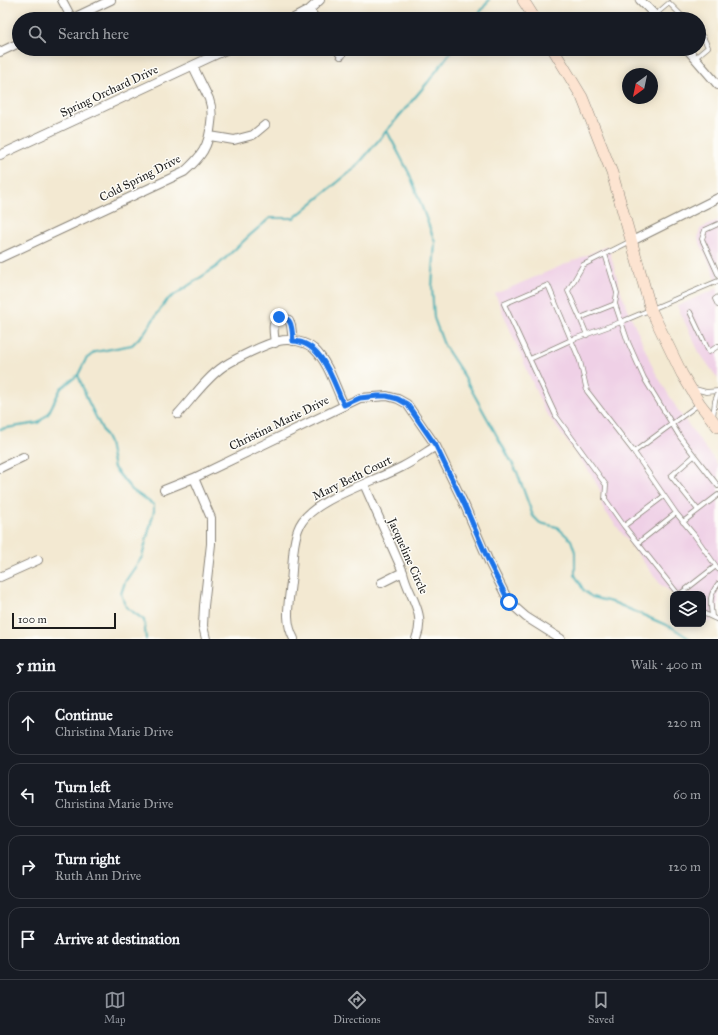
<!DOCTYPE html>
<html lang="en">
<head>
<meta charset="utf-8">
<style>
  body { margin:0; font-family:"IM FELL Great Primer",serif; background:#20242c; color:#f1f3f6 }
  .controls { position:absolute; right:12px; bottom:12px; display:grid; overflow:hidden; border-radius:8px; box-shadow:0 2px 10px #0003 }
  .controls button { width:36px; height:36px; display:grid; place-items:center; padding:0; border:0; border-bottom:1px solid #363941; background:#171b24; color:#f1f3f6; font:20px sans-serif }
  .compass { position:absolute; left:622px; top:68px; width:36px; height:36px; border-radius:50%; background:#171b24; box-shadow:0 2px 10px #0003; rotate:213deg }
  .scale { position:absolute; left:12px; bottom:10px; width:104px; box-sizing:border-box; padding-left:4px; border:2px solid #1c1c1c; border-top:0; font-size:11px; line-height:14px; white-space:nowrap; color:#1c1c1c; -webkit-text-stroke:3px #fdfcf7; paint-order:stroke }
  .stop { position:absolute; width:12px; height:12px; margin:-9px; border:3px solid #1a73e8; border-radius:50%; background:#fff }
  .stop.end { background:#1a73e8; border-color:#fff; box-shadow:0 1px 4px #0008 }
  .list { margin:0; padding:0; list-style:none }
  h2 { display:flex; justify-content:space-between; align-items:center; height:52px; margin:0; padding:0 16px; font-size:17px }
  h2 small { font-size:13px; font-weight:400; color:#9ea1a6 }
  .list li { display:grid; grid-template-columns:26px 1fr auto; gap:12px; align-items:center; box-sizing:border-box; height:64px; margin:0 8px 8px; padding:0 8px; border:1px solid #363941; border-radius:12px }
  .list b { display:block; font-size:15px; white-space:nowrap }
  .list p { margin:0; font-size:13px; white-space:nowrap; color:#9ea1a6 }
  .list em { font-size:13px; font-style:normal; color:#9ea1a6 }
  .icon { flex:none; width:22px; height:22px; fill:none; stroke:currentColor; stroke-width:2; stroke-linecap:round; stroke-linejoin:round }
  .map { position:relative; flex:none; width:718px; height:639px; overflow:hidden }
  .search { position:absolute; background:#171b24; box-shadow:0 2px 10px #0003; left:12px; right:12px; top:12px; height:44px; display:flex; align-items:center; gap:10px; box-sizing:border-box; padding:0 14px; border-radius:22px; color:#9ea1a6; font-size:15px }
  .sheet { height:340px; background:#171b24 }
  nav { display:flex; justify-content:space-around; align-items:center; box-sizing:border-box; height:56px; border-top:1px solid #363941; background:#171b24; font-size:11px; color:#9ea1a6 }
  nav a { display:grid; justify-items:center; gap:2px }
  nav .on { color:#8c9099 }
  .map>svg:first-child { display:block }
</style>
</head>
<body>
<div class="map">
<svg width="718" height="639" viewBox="0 0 718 639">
  <rect width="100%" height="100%" fill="#fdfcf7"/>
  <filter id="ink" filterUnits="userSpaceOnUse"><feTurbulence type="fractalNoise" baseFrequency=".025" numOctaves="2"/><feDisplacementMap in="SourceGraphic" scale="8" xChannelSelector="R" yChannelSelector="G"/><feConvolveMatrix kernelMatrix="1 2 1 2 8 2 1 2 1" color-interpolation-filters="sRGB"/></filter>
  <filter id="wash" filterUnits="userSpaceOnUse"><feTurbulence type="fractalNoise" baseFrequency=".012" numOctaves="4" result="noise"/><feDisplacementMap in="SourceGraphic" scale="16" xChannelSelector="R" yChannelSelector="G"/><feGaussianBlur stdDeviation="0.9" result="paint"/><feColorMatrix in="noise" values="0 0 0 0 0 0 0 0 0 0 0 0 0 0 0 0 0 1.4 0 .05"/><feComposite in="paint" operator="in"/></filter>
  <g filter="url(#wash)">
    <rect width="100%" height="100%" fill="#f3e9d2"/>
    <!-- built -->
    <path fill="#efd0e6" d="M718 220V282L698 239 700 229Z
      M608 246 622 295 654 370 679 412 718 465V612L710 623 703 618V594H673L661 585 602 507 601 492 591 474 544 410 495 294Z
      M718 288V379L699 352 677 306Z"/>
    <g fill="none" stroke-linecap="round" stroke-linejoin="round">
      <!-- stream -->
      <path stroke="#3aacb4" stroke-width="2" d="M475 19 489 0
        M387 131 410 175 435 242 432 288 434 318 444 345 461 371 517 472 533 516 540 523 557 527 571 540 575 552V575L584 591 592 597 615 603 673 628 690 639
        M78 375 88 401 109 443 114 468 132 490 154 505V511L142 557 125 582 121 594 126 607 144 620 146 639
        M0 429 38 423 48 414 61 388 78 375 86 359 95 352 132 345 144 333 167 300 216 267 249 236 270 218H294L355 168 428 82 453 49"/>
    </g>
  </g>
  <g filter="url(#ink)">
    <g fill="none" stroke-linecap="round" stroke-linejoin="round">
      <!-- service casing -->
      <g stroke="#888277" stroke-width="5.5">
        <path id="service" d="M655 15 669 3 685 19
          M695 58 708 47 703 37 699 33
          M718 224 705 230 702 239 718 274
          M605 254 617 293 615 304 628 342 644 378 680 437 718 486
          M718 297 715 299 718 305
          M690 312 709 352 718 346
          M580 318 568 291 583 265 631 241
          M587 335 580 318 615 304
          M530 359 571 340 621 322 718 281
          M695 389 706 392 718 391
          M713 417 715 401 718 393
          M634 452 699 404
          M694 456 671 476 698 510
          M683 522 718 495
          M624 526 664 496
          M638 543 676 513
          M678 594 624 526 605 499 606 485 556 416 504 304 548 285 580 361 587 391 634 452 676 513 695 536 718 569
          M680 594 716 566
          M703 613 718 620
          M712 616C710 601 709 596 718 584"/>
      </g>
      <!-- minor casing -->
      <g stroke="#888277" stroke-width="10">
        <path id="minor" d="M62 0 72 19
          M640 0 659 19
          M309 10 316 19
          M71 19 111 0
          M292 19 309 10 320 0
          M337 49 341 55
          M687 49 718 85
          M0 52 19 43
          M210 136 234 140 253 135 265 125
          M0 155 228 49
          M632 241 718 198
          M0 258 184 172C201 157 209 147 211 123 212 116 212 107 209 99 204 88 198 77 193 66
          M275 343C274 333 270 319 282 316L289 320 291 325 293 341
          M178 414C192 399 206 378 224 366 235 359 267 343 279 341 290 338 306 342 314 349 329 363 335 387 344 405
          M0 468 23 457
          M194 478 211 518V544L204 606 203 626 206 639
          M364 484 403 572C408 596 427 612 416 639
          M164 490 194 478 360 398 387 396 398 399 407 404 436 446 465 506 489 562 509 602 526 617 561 639
          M0 577 38 560
          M381 583 403 572
          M294 639C284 621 289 602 291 582 293 565 292 541 300 525 313 499 376 481 402 467 414 461 425 453 436 446"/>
      </g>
      <!-- secondary casing -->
      <g stroke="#888277" stroke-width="12">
        <path id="secondary" d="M523 0 535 19
          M553 49 582 97 612 173 651 310 682 374 700 404 718 427"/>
      </g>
      <!-- service -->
      <use href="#service" stroke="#fff" stroke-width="4"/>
      <!-- minor -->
      <use href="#minor" stroke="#fff" stroke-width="8"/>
      <!-- secondary -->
      <use href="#secondary" stroke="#fde4d1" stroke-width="11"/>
    </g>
  </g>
  <g fill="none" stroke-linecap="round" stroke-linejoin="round" filter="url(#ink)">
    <!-- route -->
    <path stroke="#1a73e8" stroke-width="5" d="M279 317C293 316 292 330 293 341 323 342 333 382 344 405L360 398 378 396H387L398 399 407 404 436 446 465 506 489 562 509 602"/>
  </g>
  <g text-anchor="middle" stroke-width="3" stroke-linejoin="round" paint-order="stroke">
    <!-- street labels -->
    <g font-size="12" fill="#1c1c1c" stroke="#fdfcf7">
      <text transform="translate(109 91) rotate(-25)" y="4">Spring Orchard Drive</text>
      <text transform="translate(140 178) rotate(-27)" y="4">Cold Spring Drive</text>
      <text transform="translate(279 423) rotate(-26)" y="4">Christina Marie Drive</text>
      <text transform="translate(352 478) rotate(-26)" y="4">Mary Beth Court</text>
      <text transform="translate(408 556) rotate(66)" y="4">Jacqueline Circle</text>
    </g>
  </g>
</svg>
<div class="controls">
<button><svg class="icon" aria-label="layers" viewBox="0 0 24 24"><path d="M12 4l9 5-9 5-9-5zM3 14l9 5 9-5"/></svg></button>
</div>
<svg class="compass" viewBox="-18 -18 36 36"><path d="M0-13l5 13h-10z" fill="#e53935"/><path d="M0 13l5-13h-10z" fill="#9ea1a6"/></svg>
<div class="scale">100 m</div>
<div class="stop" style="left:509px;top:602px"></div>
<div class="stop end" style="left:279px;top:317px"></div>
<div class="search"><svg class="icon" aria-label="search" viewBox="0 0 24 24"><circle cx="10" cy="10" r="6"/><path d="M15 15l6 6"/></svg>Search here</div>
</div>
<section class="sheet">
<h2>5 min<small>Walk · 400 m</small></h2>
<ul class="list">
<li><svg class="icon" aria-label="ahead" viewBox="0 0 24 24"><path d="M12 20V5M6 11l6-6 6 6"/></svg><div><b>Continue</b><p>Christina Marie Drive</p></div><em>220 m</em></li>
<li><svg class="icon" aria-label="left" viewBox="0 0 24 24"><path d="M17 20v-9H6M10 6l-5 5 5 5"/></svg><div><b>Turn left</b><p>Christina Marie Drive</p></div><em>60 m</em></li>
<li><svg class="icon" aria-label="right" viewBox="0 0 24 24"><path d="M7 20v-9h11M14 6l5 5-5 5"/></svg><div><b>Turn right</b><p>Ruth Ann Drive</p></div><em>120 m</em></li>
<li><svg class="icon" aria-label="arrive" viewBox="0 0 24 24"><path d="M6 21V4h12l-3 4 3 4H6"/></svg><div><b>Arrive at destination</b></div></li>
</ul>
</section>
<nav>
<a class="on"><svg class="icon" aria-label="map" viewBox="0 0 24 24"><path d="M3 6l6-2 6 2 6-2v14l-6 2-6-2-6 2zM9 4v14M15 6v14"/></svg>Map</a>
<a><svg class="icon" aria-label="directions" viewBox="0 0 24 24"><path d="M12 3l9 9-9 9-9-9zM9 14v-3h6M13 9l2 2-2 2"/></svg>Directions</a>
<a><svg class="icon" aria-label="saved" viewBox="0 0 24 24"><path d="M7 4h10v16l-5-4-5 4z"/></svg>Saved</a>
</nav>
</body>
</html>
